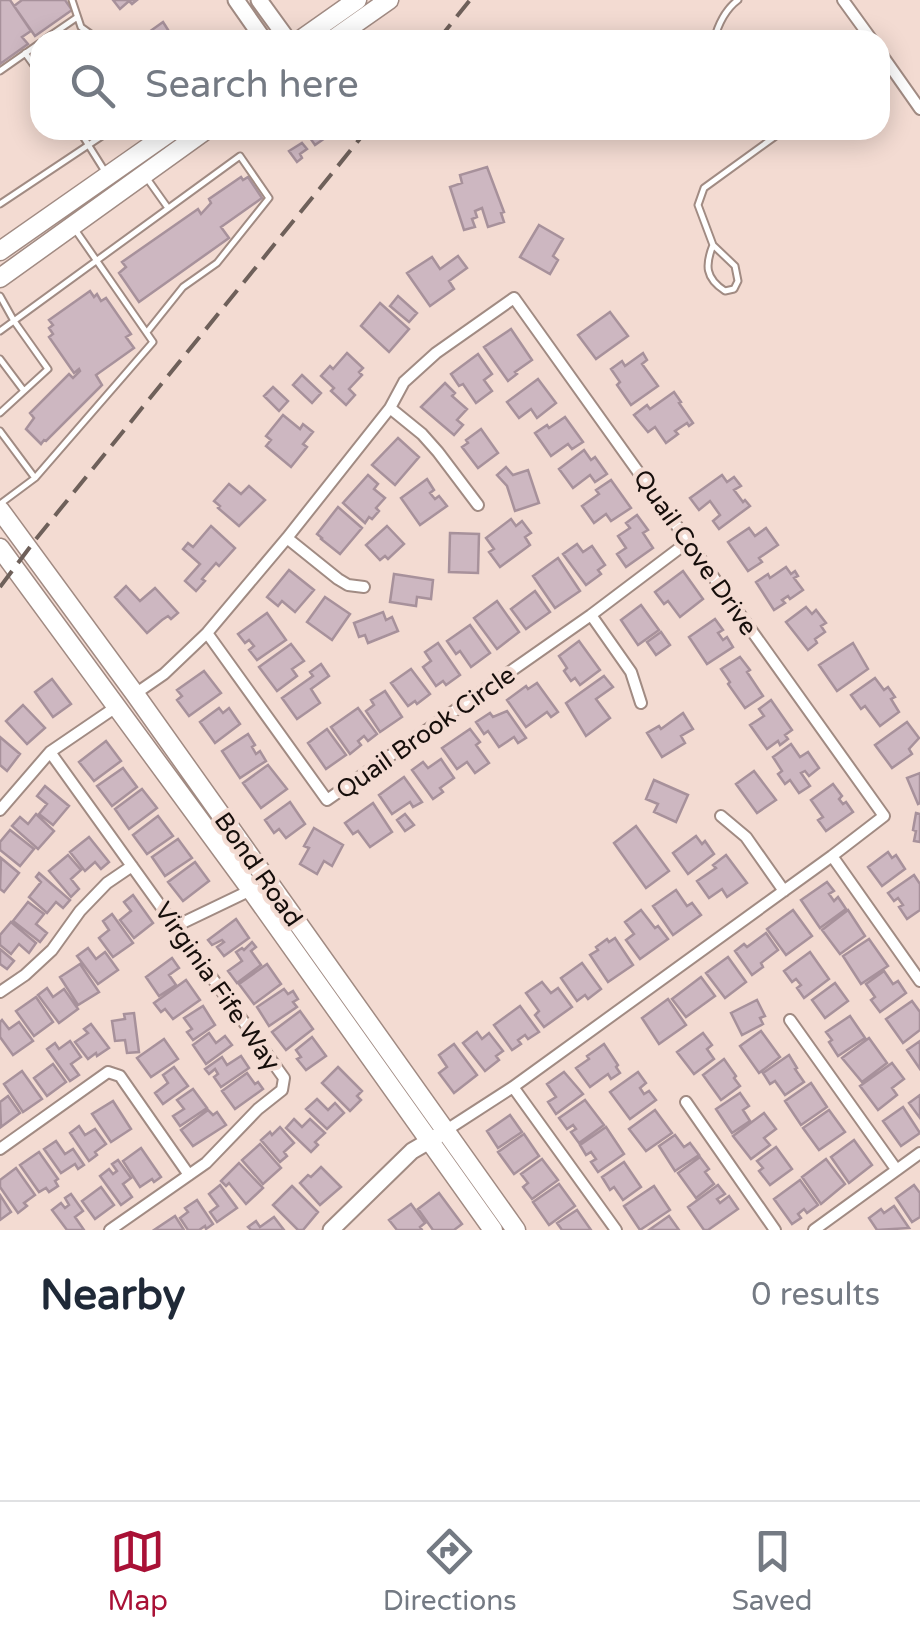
<!DOCTYPE html>
<html lang="en">
<head>
<meta charset="utf-8">
<style>
  body { margin:0; font-family:"Varela Round",sans-serif; background:#f6f6f7; color:#1f2937 }
  .list { margin:0; padding:0; list-style:none }
  h2 { display:flex; justify-content:space-between; align-items:center; height:130px; margin:0; padding:0 40px; font-size:42px }
  h2 small { font-size:32px; font-weight:400; color:#747a83 }
  .icon { flex:none; width:55px; height:55px; fill:none; stroke:currentColor; stroke-width:2; stroke-linecap:round; stroke-linejoin:round }
  .map { position:relative; flex:none; width:920px; height:1230px; overflow:hidden }
  .search { position:absolute; background:#fff; box-shadow:0 5px 25px #0003; left:30px; right:30px; top:30px; height:110px; display:flex; align-items:center; gap:25px; box-sizing:border-box; padding:0 35px; border-radius:30px; color:#747a83; font-size:38px }
  .sheet { height:270px; background:#fff }
  nav { display:flex; justify-content:space-around; align-items:center; box-sizing:border-box; height:140px; border-top:2px solid #e0e1e3; background:#fff; font-size:28px; color:#747a83 }
  nav a { display:grid; justify-items:center; gap:5px }
  nav .on { color:#a91136 }
  .map>svg:first-child { display:block }
</style>
</head>
<body>
<div class="map">
<svg width="920" height="1230" viewBox="0 0 920 1230">
  <rect width="100%" height="100%" fill="#f3dbd2"/>
  <!-- building -->
  <path fill="#cdb7c1" stroke="#a7919b" stroke-width="2.5" d="M0 0H10L31 31 22 37 28 44 0 64Z
    M22 0H65L72 10 35 36 14 6Z
    M113 0H137L132 4 129 1 120 9Z
    M163 22 170 33 160 40H155L149 32Z
    M311 130H324L328 136 315 145 310 138 315 135Z
    M302 143 307 149 300 154 302 158 297 162 289 151Z
    M487 167 504 212 501 213 504 222 488 227 482 208 475 211 477 217 472 219 475 227 464 230 450 187 462 183 460 175Z
    M241 177 243 180 248 177 262 198 221 227 229 238 139 302 119 273 126 267 122 262 198 209 201 214 211 203 209 199Z
    M539 225 563 239 553 256 558 260 550 274 520 257Z
    M458 256 467 268 449 281 454 289 430 306 407 273 432 257 440 269Z
    M90 291 94 297 97 294 101 301 106 298 131 334 126 337 134 348 96 375 102 385 46 441 44 440 41 444 26 429 34 418 30 413 69 374 73 378 80 371 79 369 74 373 49 337 53 334 49 328 53 325 49 320Z
    M398 296 417 313 409 322 390 306Z
    M380 303 409 329 389 352 361 326Z
    M610 312 628 336 596 359 578 335Z
    M511 329 532 360 515 372 517 374 508 381 484 347Z
    M347 353 363 368 359 372 362 375 349 389 355 395 346 405 331 391 334 388 321 376 330 366 333 369Z
    M643 353 647 360 642 364 658 386 631 405 617 385 620 382 611 369 622 361 625 366Z
    M478 354 492 374 484 380 492 391 476 403 463 384 459 386 451 374Z
    M302 375 321 393 312 403 293 385Z
    M538 379 556 403 537 418 531 409 519 418 507 402Z
    M445 383 455 393 452 396 467 409 457 420 463 425 454 435 421 407Z
    M273 387 288 401 279 411 264 396Z
    M674 392 681 402 679 403 693 423 689 426 687 423 675 431 678 434 666 443 655 427 648 432 634 415 647 405 650 409Z
    M283 415 300 429 303 424 313 432 303 444 307 447 291 467 266 446 271 440 266 436Z
    M565 417 583 442 572 449 568 444 551 456 535 433 547 425 549 428Z
    M481 429 498 453 478 468 462 447 468 443 466 440Z
    M398 438 419 457 395 485 372 465Z
    M584 450 591 460 595 457 607 474 595 482 590 475 573 488 559 469Z
    M506 467 513 475 528 470 539 503 515 511 507 486 497 475Z
    M368 475 378 484 374 489 385 498 376 508 379 511 372 519 369 517 365 523 343 503Z
    M722 475 727 482 734 477 741 486 734 490 743 502 745 500 750 506 719 529 713 521 720 515 710 501 699 510 690 498Z
    M427 479 434 490 430 493 435 499 439 496 447 506 420 525 401 498Z
    M611 480 631 508 611 521 606 514 594 523 582 506 599 494 596 490Z
    M229 484 241 494 249 486 265 500 239 526 218 508 220 506 214 501Z
    M338 507 362 528 340 554 321 539 322 538 317 534Z
    M637 515 648 530 643 533 653 548 626 567 617 554 626 548 618 536 630 528 626 523Z
    M511 519 516 526 522 521 531 533 525 537 530 545 500 567 489 552 494 549 486 538Z
    M211 526 235 548 219 566 216 563 202 579 205 581 196 591 185 581 200 564 183 549 188 543 193 547Z
    M387 526 404 544 388 559 385 556 380 560 366 545Z
    M749 528 755 536 766 528 778 545 759 558 762 562 748 571 728 542Z
    M450 533 479 534 478 573 449 572Z
    M577 544 583 552 592 546 605 565 598 570 601 574 586 585 563 554Z
    M558 558 580 591 555 608 533 576Z
    M786 567 791 574 795 571 798 576 794 578 803 590 790 599 788 596 782 600 785 603 774 610 756 582 768 574 770 578Z
    M289 570 314 590 295 612 282 601 278 606 267 597Z
    M683 571 703 599 680 617 668 601 664 604 655 592Z
    M394 574 433 580 431 599 417 597 416 606 390 602Z
    M126 586 140 601 155 588 178 613 171 619 168 616 162 620 147 633 115 597Z
    M535 591 550 612 526 629 511 609Z
    M325 597 350 614 332 640 307 622Z
    M497 601 519 632 497 649 474 618Z
    M641 605 659 630 638 645 621 620Z
    M806 607 812 614 816 610 826 623 821 626 825 632 815 639 817 643 808 650 786 622Z
    M383 612 386 620 392 617 398 631 368 643 365 635 359 637 354 623Z
    M267 613 286 640 257 660 249 650 254 646 249 640 245 643 238 634Z
    M715 619 723 630 718 633 723 640 727 637 733 647 707 664 689 637Z
    M470 625 490 653 471 667 460 651 456 654 447 641Z
    M661 632 670 645 656 655 647 642Z
    M579 641 600 670 580 685 575 678 571 681 564 671 567 668 559 656Z
    M438 643 460 675 446 685 443 681 436 686 423 667 431 661 425 652Z
    M853 643 868 669 837 691 819 665Z
    M291 644 304 661 292 669 297 676 277 691 259 667Z
    M740 657 750 670 747 672 763 696 745 708 728 684 730 682 721 669Z
    M321 664 329 676 311 689 320 703 297 719 282 698 313 676 310 672Z
    M411 669 430 694 417 704 415 701 408 706 391 683Z
    M204 671 221 693 189 716 177 700 182 696 177 690Z
    M604 676 613 687 596 699 610 718 586 736 566 703Z
    M875 678 884 690 888 687 895 697 891 699 899 712 880 726 865 706 861 709 851 695Z
    M52 679 71 704 53 717 35 692Z
    M537 683 558 712 551 717 547 712 526 727 507 700 526 686 528 689Z
    M385 691 402 717 380 732 366 711 374 705 371 700Z
    M771 700 792 730 785 735 788 739 780 745 778 741 767 749 750 725 764 716 759 709Z
    M23 705 45 728 27 744 6 721Z
    M219 708 223 713 229 708 240 724 215 743 200 722Z
    M358 708 377 734 368 741 364 736 358 741 361 745 350 754 331 727Z
    M507 711 526 738 518 743 514 737 499 747 488 731 484 734 476 722 490 713 493 717Z
    M683 713 693 729 681 736 685 743 662 757 647 733 659 726 661 729Z
    M907 722 919 738 909 749 912 754 892 768 875 745Z
    M327 729 346 755 326 769 308 743Z
    M470 729 480 742 476 745 489 763 475 773 467 762 457 769 442 748Z
    M248 734 255 745 252 747 256 754 260 751 266 761 240 778 222 751Z
    M0 737 20 754 7 771 0 765Z
    M106 741 121 761 94 781 79 762Z
    M791 744 800 757 808 752 819 768 809 776 805 771 801 773 810 786 799 793 790 780 785 784 778 774 782 771 773 757Z
    M441 759 454 778 440 788 443 792 433 799 412 770 423 762 428 768Z
    M268 765 287 789 261 808 243 783Z
    M123 768 137 787 112 806 97 786Z
    M754 771 776 800 757 813 736 784Z
    M920 773V803L918 804 907 778Z
    M404 777 422 802 413 807 410 802 392 814 379 795Z
    M654 780 688 795 676 822 654 812 658 804 646 799Z
    M833 784 842 796 839 799 843 804 846 802 853 812 826 831 818 820 823 817 811 800Z
    M45 786 69 806 53 825 39 814 47 804 37 796Z
    M142 789 157 808 129 829 115 809Z
    M290 802 305 824 286 838 279 829 274 833 265 820Z
    M373 803 392 832 370 847 358 831 353 834 345 823Z
    M916 813 920 814V842L914 841 916 831 913 830Z
    M36 814 54 831 38 849 12 826 20 817 28 824Z
    M405 814 414 825 405 831 397 820Z
    M158 816 173 836 147 854 133 835Z
    M636 826 669 871 646 888 614 843Z
    M314 828 343 845 332 866 324 861 317 874 300 864 309 848 304 846Z
    M10 830 34 849 20 866 0 850V842Z
    M696 836 702 844 705 841 714 854 688 874 673 853Z
    M89 837 109 862 101 869 95 862 85 871 70 852Z
    M178 839 192 858 165 876 152 857Z
    M888 852 892 858 896 855 905 869 882 886 868 867Z
    M68 855 81 870 71 879 79 889 71 897 49 871Z
    M726 855 747 883 727 897 722 889 709 898 697 881 716 868 713 865Z
    M1 858 19 873 4 892 0 889Z
    M195 862 209 881 183 901 168 882Z
    M39 873 70 900 63 908 56 902 47 913 29 897 41 882 36 877Z
    M914 875 920 884V910L907 919 899 907 903 905 898 898 894 901 888 893Z
    M827 882 834 891 829 894 834 901 838 897 846 909 820 928 801 900Z
    M676 890 687 906 692 903 701 915 673 935 653 906Z
    M133 895 153 923 134 938 120 920 131 911 124 902Z
    M28 902 44 914 36 924 47 933 40 942 13 921Z
    M641 910 655 928 658 926 668 939 640 959 626 940 634 934 625 922Z
    M793 910 812 936 786 955 767 929Z
    M848 910 865 936 840 954 822 930Z
    M112 914 133 943 113 957 99 938 109 930 103 921Z
    M236 919 249 938 224 956 217 947 224 942 222 940 212 945 208 940Z
    M11 922 36 943 29 953 19 944 11 954 0 945V935Z
    M766 933 778 950 761 963 763 967 752 975 735 951 744 944 747 947Z
    M615 938 633 965 608 982 590 955 598 950 596 947 607 939 609 942Z
    M869 939 888 966 861 984 843 956Z
    M252 942 256 947 251 951 261 965 237 983 228 971 242 961 236 952 242 948 244 950Z
    M88 948 96 959 105 952 118 970 98 984 77 956Z
    M0 949 14 961 7 969 0 964Z
    M810 952 829 979 804 998 797 988 801 985 796 979 792 982 784 971Z
    M728 957 746 982 725 998 706 973Z
    M172 958 179 968 169 975 176 985 159 996 146 977Z
    M582 963 601 989 588 999 585 995 577 1001 561 978Z
    M80 964 99 992 78 1005 60 977Z
    M267 964 281 984 254 1004 239 984Z
    M884 971 893 984 898 981 906 993 880 1012 871 1000 875 997 866 984Z
    M701 977 715 996 686 1017 672 999Z
    M186 980 200 1000 173 1019 165 1009 161 1012 154 1003Z
    M542 982 551 993 558 988 572 1007 544 1027 535 1015 539 1011 526 993Z
    M835 983 848 1001 825 1018 812 1000Z
    M47 988 53 997 64 989 78 1009 59 1023 38 995Z
    M284 989 288 994 293 991 298 999 293 1002 297 1007 269 1026 257 1007Z
    M36 997 53 1022 34 1036 16 1011Z
    M668 999 686 1025 659 1044 642 1018Z
    M757 1000 765 1016 760 1018 763 1024 742 1035 731 1013Z
    M912 1001 920 1012V1030L903 1043 886 1019Z
    M203 1006 215 1025 193 1040 187 1032 192 1029 184 1018Z
    M520 1006 539 1032 528 1039 525 1035 518 1040 521 1044 512 1050 494 1025Z
    M300 1011 313 1029 286 1050 272 1032Z
    M134 1013 139 1052 127 1053 125 1040 115 1041 112 1021 125 1019 124 1014Z
    M850 1016 865 1038 838 1056 829 1042 832 1040 826 1032Z
    M2 1020 9 1029 19 1022 33 1041 13 1055 0 1037V1022Z
    M91 1024 109 1048 97 1056 96 1053 88 1059 75 1042 88 1033 84 1029Z
    M761 1031 780 1057 759 1073 740 1046Z
    M477 1032 482 1039 489 1033 503 1051 496 1056 499 1060 485 1071 463 1043Z
    M209 1033 216 1043 225 1036 232 1045 206 1064 193 1045Z
    M703 1033 712 1045 707 1049 714 1059 694 1074 677 1052Z
    M312 1037 326 1056 306 1070 297 1059 301 1057 296 1050Z
    M869 1038 887 1063 862 1082 842 1058Z
    M164 1039 178 1059 151 1077 137 1058Z
    M70 1041 81 1057 71 1064 79 1075 70 1081 47 1049 55 1043 59 1049Z
    M920 1041V1069L907 1050Z
    M454 1044 477 1075 454 1093 439 1073 447 1067 439 1055Z
    M604 1044 618 1065 616 1067 620 1073 611 1079 608 1074 590 1087 576 1068 589 1059 587 1056Z
    M789 1055 797 1068 795 1069 804 1082 785 1095 775 1081 770 1084 763 1073Z
    M241 1056 249 1068 221 1087 214 1077 218 1074 215 1069 209 1074 205 1069 222 1057 227 1065Z
    M724 1059 736 1076 734 1078 740 1086 721 1100 703 1075Z
    M892 1063 904 1079 892 1088 897 1095 878 1110 860 1086Z
    M53 1064 66 1082 47 1096 34 1078Z
    M174 1067 188 1086 163 1104 155 1093 168 1083 163 1075Z
    M338 1067 362 1091 357 1096 361 1100 350 1111 322 1083Z
    M22 1071 42 1099 23 1112 4 1084Z
    M564 1072 583 1094 556 1114 548 1102 556 1097 547 1084Z
    M638 1072 646 1083 640 1088 644 1094 649 1091 656 1100 630 1119 610 1092Z
    M247 1073 255 1084 258 1082 263 1089 235 1109 222 1091Z
    M811 1083 827 1107 801 1125 785 1101Z
    M193 1089 207 1108 180 1126 173 1116 184 1109 177 1100Z
    M740 1093 749 1106 743 1110 750 1121 732 1133 716 1109Z
    M920 1095V1118L909 1103Z
    M8 1096 20 1113 1 1127 0 1102Z
    M317 1099 328 1110 335 1103 344 1113 327 1129 306 1109Z
    M585 1100 604 1125 579 1143 571 1132 576 1129 573 1125 567 1129 559 1118Z
    M113 1101 131 1129 111 1142 92 1114Z
    M903 1107 920 1133 901 1146 883 1121Z
    M208 1110 213 1115 217 1112 226 1125 193 1146 181 1130Z
    M655 1110 672 1133 646 1151 629 1129Z
    M829 1110 845 1132 819 1150 803 1128Z
    M764 1113 776 1129 764 1138 770 1145 751 1159 733 1136Z
    M510 1115 522 1132 498 1148 487 1131Z
    M294 1119 302 1127 310 1119 325 1133 315 1142 318 1145 311 1152 286 1128Z
    M79 1126 85 1135 95 1129 106 1144 95 1152 97 1155 89 1161 70 1133Z
    M280 1127 294 1143 284 1152 287 1156 280 1162 261 1140 270 1132 272 1135Z
    M606 1127 624 1154 598 1172 591 1162 596 1159 591 1152 586 1155 580 1145Z
    M524 1134 539 1156 514 1174 498 1152Z
    M675 1135 684 1147 690 1143 699 1155 675 1171 659 1146Z
    M854 1140 872 1165 849 1183 831 1157Z
    M56 1141 65 1154 73 1149 84 1165 78 1169 75 1164 61 1173 44 1149Z
    M260 1144 281 1168 263 1184 242 1160Z
    M776 1147 792 1169 770 1185 759 1171 763 1168 757 1161Z
    M141 1148 161 1177 154 1182 152 1179 140 1187 123 1161Z
    M39 1152 58 1179 55 1181 58 1186 49 1192 46 1188 39 1192 20 1165Z
    M700 1157 709 1169 705 1172 714 1184 696 1198 678 1173Z
    M542 1159 558 1180 532 1199 523 1187 528 1183 521 1174Z
    M826 1159 845 1184 821 1204 802 1177Z
    M118 1160 131 1178 123 1184 132 1197 121 1205 100 1176 109 1169 113 1174 117 1171 112 1164Z
    M624 1162 641 1187 623 1200 614 1187 610 1190 602 1177Z
    M239 1163 263 1188 246 1204 229 1183 226 1186 221 1181Z
    M321 1167 341 1187 320 1205 300 1183 308 1175 311 1177Z
    M16 1168 35 1195 24 1203 27 1206 18 1213 0 1187V1180Z
    M800 1180 818 1205 807 1213 804 1209 798 1214 801 1218 792 1224 774 1199Z
    M559 1184 575 1206 549 1225 533 1202Z
    M220 1185 237 1208 217 1222 210 1212 218 1206 209 1194Z
    M718 1185 725 1194 717 1199 720 1203 729 1196 738 1209 708 1230H704L688 1207Z
    M914 1185 920 1193V1217L912 1222 896 1198Z
    M292 1186 318 1212 303 1230H298L273 1205Z
    M654 1186 670 1210 640 1230 624 1206Z
    M101 1187 114 1205 95 1219 82 1201Z
    M439 1193 462 1224 454 1230H433L418 1209Z
    M71 1194 83 1211 75 1217 84 1230H67L52 1210 61 1203 65 1208 69 1205 65 1198Z
    M0 1195 11 1212 0 1220Z
    M197 1200 213 1224 206 1229 205 1226 199 1230H188L180 1218 188 1212 185 1208Z
    M411 1204 425 1223 420 1227 422 1230H397L389 1220Z
    M894 1206 909 1228 877 1230 869 1218 881 1209 884 1213Z
    M577 1210 591 1230H562L557 1223Z
    M175 1216 184 1230H154Z
    M669 1216 679 1230H649Z
    M274 1217 284 1230H251L248 1227 256 1221 260 1227Z"/>
  <g fill="none" stroke-linecap="round" stroke-linejoin="round">
    <!-- lane casing -->
    <g stroke="#a18b83" stroke-width="9">
      <path id="lane" d="M72 0 81 27 99 40
        M44 40 76 18
        M714 40C718 25 726 9 738 0
        M25 53 40 74
        M0 71 40 43
        M79 130 106 173
        M146 177 168 208
        M0 204 111 130
        M713 245C705 265 705 278 725 291L734 289 738 281 735 266 713 245 698 205 704 188 784 130
        M0 296 14 321 48 369 0 413
        M0 331 240 156 269 198 217 263 183 287 147 332
        M0 359 24 391
        M0 431 35 478
        M0 504 35 478 153 342 74 228"/>
    </g>
    <!-- street casing -->
    <g stroke="#a18b83" stroke-width="14">
      <path id="street" d="M843 0 872 40
        M880 52 920 109
        M390 408 422 434 438 452 478 505
        M287 538 338 579 348 585 364 587
        M591 615 631 672 641 703
        M207 633 327 800 591 615 689 541
        M135 694 164 674 207 633 287 538 390 408 404 382 436 353 514 298 884 816 832 856 513 1087 445 1131
        M50 752 284 1078 282 1090 258 1109 206 1163 110 1230
        M0 810 50 752 116 707
        M721 816 746 837 784 891
        M832 856 920 981
        M176 926 251 890
        M0 992 25 975 52 950 80 911 107 883 132 866
        M790 1020 896 1169
        M513 1087 616 1230
        M686 1102 775 1230
        M0 1149 108 1072 120 1076 189 1175
        M814 1230 920 1153"/>
    </g>
    <!-- secondary casing -->
    <g stroke="#a18b83" stroke-width="19">
      <path id="secondary" d="M236 0 264 40
        M259 0 288 40
        M331 1230 412 1151 436 1137"/>
    </g>
    <!-- primary casing -->
    <g stroke="#a18b83" stroke-width="21">
      <path id="primary" d="M300 40 357 0
        M332 40 389 0
        M0 251 173 130
        M0 278 206 130
        M0 510 135 694 516 1230
        M0 548 251 890 493 1230"/>
    </g>
    <!-- lane -->
    <use href="#lane" stroke="#fff" stroke-width="5"/>
    <!-- street -->
    <use href="#street" stroke="#fff" stroke-width="10"/>
    <!-- secondary -->
    <use href="#secondary" stroke="#fff" stroke-width="15"/>
    <!-- primary -->
    <use href="#primary" stroke="#fff" stroke-width="18"/>
    <!-- rail -->
    <path stroke="#6e605a" stroke-width="4" stroke-dasharray="20 10" stroke-linecap="butt" d="M438 40 470 0
      M0 587 36 539 367 130"/>
  </g>
  <g text-anchor="middle" stroke-width="9" stroke-linejoin="round" paint-order="stroke">
    <!-- street labels -->
    <g font-size="25" fill="#160e0b" stroke="#f3dbd2">
      <text transform="translate(696 552) rotate(55)" y="9">Quail Cove Drive</text>
      <text transform="translate(425 732) rotate(-35)" y="9">Quail Brook Circle</text>
      <text transform="translate(259 869) rotate(55)" y="9">Bond Road</text>
      <text transform="translate(218 986) rotate(55)" y="9">Virginia Fife Way</text>
    </g>
  </g>
</svg>
<div class="search"><svg class="icon" aria-label="search" viewBox="0 0 24 24"><circle cx="10" cy="10" r="6"/><path d="M15 15l6 6"/></svg>Search here</div>
</div>
<section class="sheet">
<h2>Nearby<small>0 results</small></h2>
<ul class="list">
</ul>
</section>
<nav>
<a class="on"><svg class="icon" aria-label="map" viewBox="0 0 24 24"><path d="M3 6l6-2 6 2 6-2v14l-6 2-6-2-6 2zM9 4v14M15 6v14"/></svg>Map</a>
<a><svg class="icon" aria-label="directions" viewBox="0 0 24 24"><path d="M12 3l9 9-9 9-9-9zM9 14v-3h6M13 9l2 2-2 2"/></svg>Directions</a>
<a><svg class="icon" aria-label="saved" viewBox="0 0 24 24"><path d="M7 4h10v16l-5-4-5 4z"/></svg>Saved</a>
</nav>
</body>
</html>
